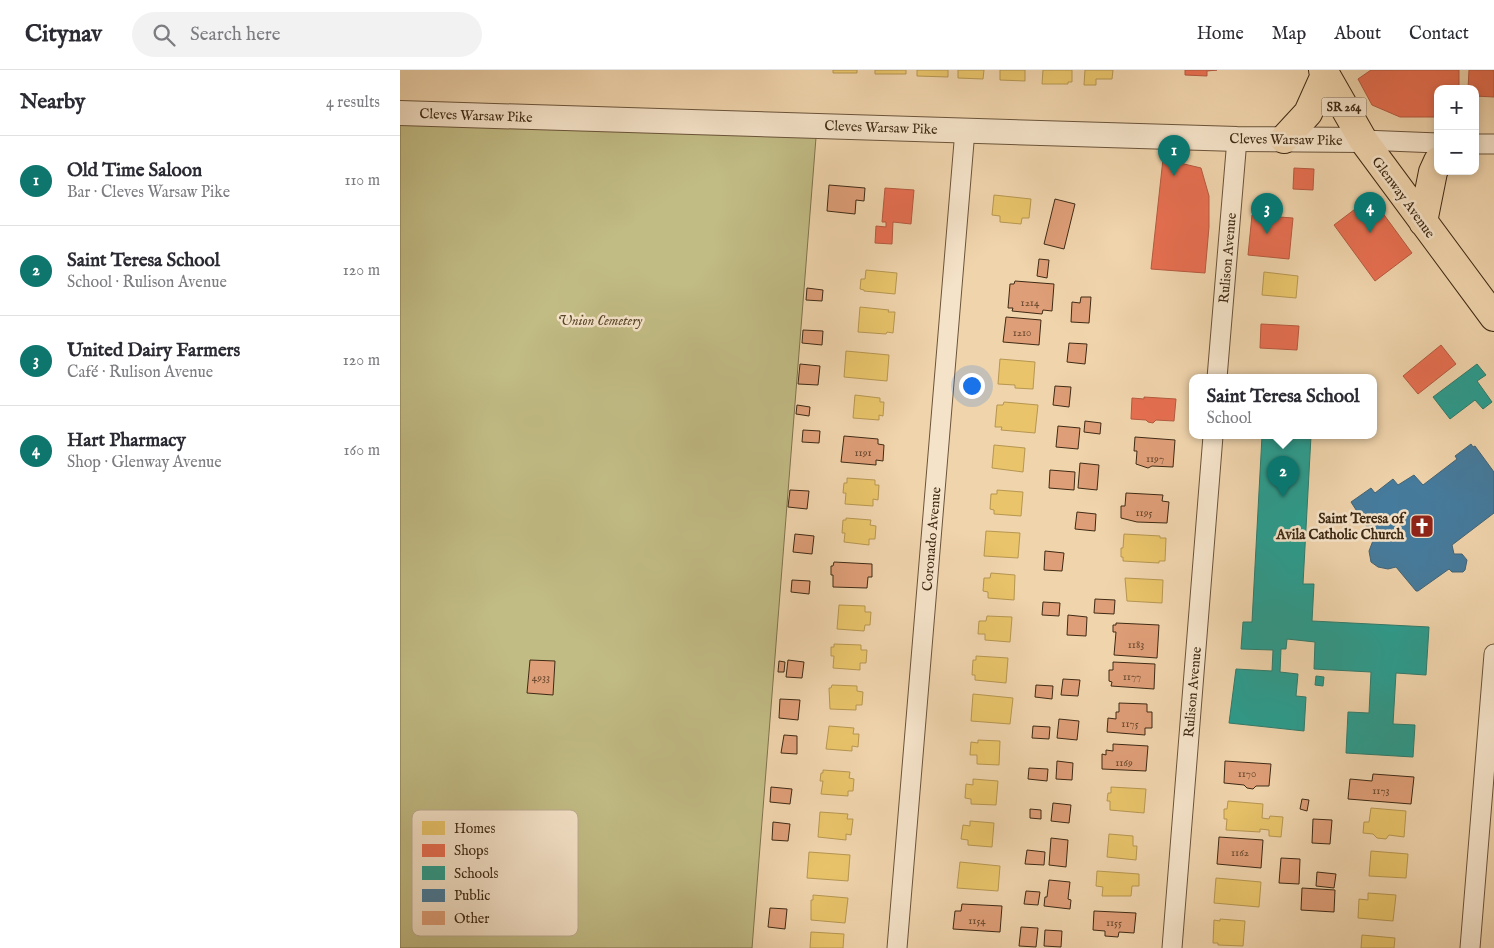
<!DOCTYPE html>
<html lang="en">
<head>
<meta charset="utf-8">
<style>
  body { margin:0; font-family:"IM FELL English",serif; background:#f2f2f3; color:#2b2b33 }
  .controls { position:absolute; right:15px; top:15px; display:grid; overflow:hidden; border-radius:10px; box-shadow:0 2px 8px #0003 }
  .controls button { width:45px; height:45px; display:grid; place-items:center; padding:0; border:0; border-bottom:1px solid #e1e1e2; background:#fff; color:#2b2b33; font:25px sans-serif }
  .you { position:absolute; left:571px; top:315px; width:18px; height:18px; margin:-12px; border:4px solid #fff; border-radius:50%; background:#1a73e8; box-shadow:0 0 0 8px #1a73e833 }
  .badge { display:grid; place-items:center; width:32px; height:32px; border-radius:50%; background:#0f766e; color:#fff; font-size:16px; font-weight:700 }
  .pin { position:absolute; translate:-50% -41px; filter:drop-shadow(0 1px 2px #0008) }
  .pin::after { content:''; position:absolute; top:26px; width:18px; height:15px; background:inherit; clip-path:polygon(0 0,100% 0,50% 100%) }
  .popup { position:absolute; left:789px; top:304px; width:188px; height:65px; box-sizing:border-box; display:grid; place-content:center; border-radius:10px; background:#fff; filter:drop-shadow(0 1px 4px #0005); font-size:16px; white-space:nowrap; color:#7c7c81 }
  .popup b { font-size:19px; color:#2b2b33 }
  .popup::after { content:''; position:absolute; left:50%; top:100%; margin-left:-10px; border:10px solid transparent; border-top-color:#fff }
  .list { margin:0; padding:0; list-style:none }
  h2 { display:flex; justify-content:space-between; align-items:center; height:65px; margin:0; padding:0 20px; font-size:21px }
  h2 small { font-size:16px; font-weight:400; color:#7c7c81 }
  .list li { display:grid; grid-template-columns:32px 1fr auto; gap:15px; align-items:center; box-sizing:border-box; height:90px; padding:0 20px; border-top:1px solid #e1e1e2 }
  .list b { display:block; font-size:19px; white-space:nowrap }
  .list p { margin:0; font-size:16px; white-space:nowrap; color:#7c7c81 }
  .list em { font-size:16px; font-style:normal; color:#7c7c81 }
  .icon { flex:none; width:28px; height:28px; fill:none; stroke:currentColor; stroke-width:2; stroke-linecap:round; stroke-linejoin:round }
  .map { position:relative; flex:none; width:1094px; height:878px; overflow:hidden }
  header { display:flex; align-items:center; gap:30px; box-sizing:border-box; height:70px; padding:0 25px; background:#fff; border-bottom:1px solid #e1e1e2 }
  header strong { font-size:24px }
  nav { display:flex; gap:28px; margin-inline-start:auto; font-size:18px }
  .search { width:350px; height:45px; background:#f2f2f3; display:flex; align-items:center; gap:12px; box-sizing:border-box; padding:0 18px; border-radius:28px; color:#7c7c81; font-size:19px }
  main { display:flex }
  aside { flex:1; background:#fff }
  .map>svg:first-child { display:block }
</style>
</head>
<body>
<header>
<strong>Citynav</strong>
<div class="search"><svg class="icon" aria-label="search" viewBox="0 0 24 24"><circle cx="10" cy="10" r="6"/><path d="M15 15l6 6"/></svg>Search here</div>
<nav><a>Home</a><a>Map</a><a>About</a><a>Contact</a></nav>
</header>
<main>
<aside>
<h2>Nearby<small>4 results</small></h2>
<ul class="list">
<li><span class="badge">1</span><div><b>Old Time Saloon</b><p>Bar · Cleves Warsaw Pike</p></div><em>110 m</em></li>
<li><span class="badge">2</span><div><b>Saint Teresa School</b><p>School · Rulison Avenue</p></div><em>120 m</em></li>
<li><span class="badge">3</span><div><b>United Dairy Farmers</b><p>Café · Rulison Avenue</p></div><em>120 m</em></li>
<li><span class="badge">4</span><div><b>Hart Pharmacy</b><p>Shop · Glenway Avenue</p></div><em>160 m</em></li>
</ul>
</aside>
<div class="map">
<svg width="1094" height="878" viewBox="0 0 1094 878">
  <rect width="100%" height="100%" fill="#f0d4ac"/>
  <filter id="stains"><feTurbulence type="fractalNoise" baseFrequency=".004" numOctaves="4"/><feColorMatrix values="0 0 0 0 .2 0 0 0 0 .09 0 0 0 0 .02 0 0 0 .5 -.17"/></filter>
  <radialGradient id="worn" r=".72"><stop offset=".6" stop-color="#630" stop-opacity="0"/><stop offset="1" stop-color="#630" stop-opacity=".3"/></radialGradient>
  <!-- green -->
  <path fill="#c1bb84" stroke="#80724c" d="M0 43 417 55 352 878H0Z"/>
  <!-- homes -->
  <path fill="#e9c46a" stroke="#b69650" d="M433 0H457V3H433Z
    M475 0H506V4H475Z
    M517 0H548V7L517 6Z
    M558 0H584L583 9 558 8Z
    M600 0H625V11L600 10Z
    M643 0H672V12H668V14H642Z
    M685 0H713L712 9H696V15H684Z
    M594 125 631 129 629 148H622L621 154 600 152V146L592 145Z
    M466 200 497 203 495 224 464 221V220L460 219 461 209H465Z
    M864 202 898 206 896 228 862 225Z
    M460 237 489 240 488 242H495L493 263 487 262 486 264 458 262Z
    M446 281 489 285 487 311 444 307Z
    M600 289 635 292 633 319 615 318V315L598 314Z
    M455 325 480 328V332H484L483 346 479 345V350L453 348Z
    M604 332 638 335 635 363 601 360 602 357H595L597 335H603Z
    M594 375 625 378 623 402 592 398Z
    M447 408 475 410V415H479L478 430 473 429V436L445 434 446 423H443L444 413H447Z
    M597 420 623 422 621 446 594 444V440L590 439 591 424H597Z
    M446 448 471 450 470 455 476 456 475 469H469V475L444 472 445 463H442L443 450H446Z
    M586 461 620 463 618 488 584 486Z
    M724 464 760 466V468H766L765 491H759V493L723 491V487H721V478H723Z
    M591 503 615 505 614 530 588 528V522L583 521 584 508H590Z
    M725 508 763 510 762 533 727 531Z
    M439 535 465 536V542H471L470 555H465L464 561 437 559Z
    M587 546 612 547 610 572 585 570V564H578L579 551H586Z
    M434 574 461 575V580H467L466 593H460V600L433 598 434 586H431V577H434Z
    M576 586 608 588 606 613 575 610V605H572L573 590H576Z
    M432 615 457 616V621L463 622 462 635H456V640L430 639 429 618H431Z
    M573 624 613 628 610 654 571 651Z
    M429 656 454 658 453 664H459L458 677 452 676V681L426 679Z
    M578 670 600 671 599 695 577 694V685H570L571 672 578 673Z
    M423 700 450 702 449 708 454 709 453 721H448V726L421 724 423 711H420L421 703H423Z
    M573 709 598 711 596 735 571 734V729L565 728 566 714 573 715Z
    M711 717 746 719 744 743 710 740V731H707L708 723H711Z
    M828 731 863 734 862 748 869 749 870 746 883 747 881 767 869 766V760L860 759V762L826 760 827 749H824V739H827Z
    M971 738 1006 741 1004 767 989 765 986 769 977 768 973 764 963 763 964 752H969Z
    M420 742 448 744 447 749H453L451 765 446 764V770L418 767Z
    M570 751 594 753 592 777 568 775V770L561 769 563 755 570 756Z
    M709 764 733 766V776H737L736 790 707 787Z
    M971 781 1008 784 1006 808 969 806Z
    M409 782 450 785 448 811 407 808Z
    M560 792 600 796 598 821 557 818Z
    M697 801 739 804V816H732L731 826H702L703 817 696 816Z
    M816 808 861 812 859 837 814 833Z
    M968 823 996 825 993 851 958 848 959 829 968 830Z
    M413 825 448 828 445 853 411 850V830H413Z
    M820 849 845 851 843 876 818 875V873H813L814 850 820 851Z
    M411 862 444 864 443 878H410Z
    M962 865 995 868 994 878H961Z"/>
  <!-- shops -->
  <path fill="#e76f51" stroke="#b55a3f" d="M785 0H817L807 1V6L785 5Z
    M971 0H1059V19H1038V47H1000L972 35 958 9Z
    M1069 0H1094V27L1075 26V19H1068Z
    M763 89 801 98 809 126V157L805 203 751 199Z
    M894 98 914 99 913 120 893 119Z
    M485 118 514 120 511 154 493 152 492 174 475 173 476 156 486 157V152H482Z
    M971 127 1012 183 975 211 934 155Z
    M852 145 893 148 889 189 848 185Z
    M861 254 899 256 897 280 860 278Z
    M1041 275 1056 294 1018 324 1003 306Z
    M744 327 776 329 774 351 756 350 753 353 748 352 746 350 731 349 732 328 744 329Z"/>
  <!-- schools -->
  <path fill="#2a9d8f" stroke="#307a6a" d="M1077 294 1086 305 1077 311 1092 332 1083 339 1075 330 1050 349 1033 327Z
    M862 366H911L903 514H914L912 551 1029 557 1026 605 996 603 993 654 1015 655 1013 687 946 683 948 642 969 643 971 602 914 599 915 572 887 569 886 579H881L880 602 898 604 896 626 906 627 904 661 829 653 836 599 872 601 873 580 841 579 843 552H852Z
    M916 606 924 607 923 616 915 615Z"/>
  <!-- public -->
  <path fill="#457b9d" stroke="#436374" d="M1071 374 1073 377 1075 376 1094 402V443L1052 475 1054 484H1062L1067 490 1065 500 1063 502H1052L1049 499 1018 521H1016L996 497 988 499 978 497 971 492 969 481 974 468 951 432 971 418 975 423 993 409 998 415 1014 405 1023 415 1057 389 1055 386Z"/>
  <!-- building -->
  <path fill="#de9e77" stroke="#3f2a14" d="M429 115 465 118 464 131 456 130 455 144 427 141Z
    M655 129 675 134 664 179 644 174Z
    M639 189 649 190 647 208 637 206Z
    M615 211 654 214 652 241 643 240 642 244 612 241 613 238H608L610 214H614Z
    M407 218 423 220 422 231 406 230Z
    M681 227H691L689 253 671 252 672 232 680 233Z
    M606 247 641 250 639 275 603 272Z
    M403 260 423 261 422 275 402 273Z
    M669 273 687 274 685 294 667 292Z
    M400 294 420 296 418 315 398 314Z
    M655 316 671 317 669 337 653 335Z
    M397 335 410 337 409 346 396 344Z
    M685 351 701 353 700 364 684 362Z
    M658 356 680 358 678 379 656 377Z
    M403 360 420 361 419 373 402 372Z
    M444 366 478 369V374L484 375 483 391 476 390V395L441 392Z
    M735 367 775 370 773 397 752 396 748 398 736 394 737 381H734Z
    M680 393 699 395 697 420 678 418Z
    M650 400 675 402 674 420 649 418Z
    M390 420 409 421 407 439 388 437Z
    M726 423 763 425 762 431 769 432 767 453 737 452 721 448V436H725Z
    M677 442 696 444 695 461 675 459Z
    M395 464 414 466 412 484 393 482Z
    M645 481 664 483 662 501 644 500Z
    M434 492 472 494V507H468L467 518 433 517V505H431V496H433Z
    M392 510 410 511 409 524 391 522Z
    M695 529 715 530 714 544 694 543Z
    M643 532 660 533 659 546 642 545Z
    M668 545 687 547 686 566 667 565Z
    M716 553 759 555 757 588 714 585 716 562H713V555H716Z
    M130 590 155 591 153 625 127 623Z
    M388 590 404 592 402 608 386 607Z
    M379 591 385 592 384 602H378Z
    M713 592 755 594 754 619 711 616 712 612 709 611V600H713Z
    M663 609 680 610 678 626 661 625Z
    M636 615 653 616 652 629 635 627Z
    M380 629 400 630 398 650 379 648Z
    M719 633 747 634V642H752V658H745V665L707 662 708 648 716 649V642H719Z
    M659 649 679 651 677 670 657 668Z
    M633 656 650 657 649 669 632 668Z
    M384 665 397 666V684L381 683Z
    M713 674 748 676 746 701 702 699V684L706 685V680L713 681Z
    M657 691 673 693 672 710 656 709Z
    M825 691 871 694 869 716H856L853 719 847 718 844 715 824 713Z
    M629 698 648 699 647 711 628 709Z
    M973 704 1014 707 1011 734 948 729 950 709 972 711Z
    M371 717 392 719 390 734 370 732Z
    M902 729 909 730 907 741 900 739Z
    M653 733 671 735 669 753 651 751Z
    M630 739 641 740V749L630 748Z
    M913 749 932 750 930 774 912 773Z
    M373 752 390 754 388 771 372 770Z
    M819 767 863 770 861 798 817 794Z
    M651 768 668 770 666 797 649 795Z
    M627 780 645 782 644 795 625 794Z
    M881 788 900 789 899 814 879 813Z
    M917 802 936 804 934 818 916 816Z
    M649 810 670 812 668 829 671 830 670 839 644 836 645 827H647Z
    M902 818 935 820 934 842 901 840Z
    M626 821 640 822 638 835 624 834Z
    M562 834 602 836 600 862 553 859 555 841H561Z
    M370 838 387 839 385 859 368 857Z
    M694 841 736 843 734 863 719 862 718 867 705 866V861L693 860Z
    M621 857 638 858 636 877 619 876Z
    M645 860 662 861 661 877 644 876Z"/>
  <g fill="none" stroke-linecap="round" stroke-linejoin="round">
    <!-- minor casing -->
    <g stroke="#6b543a" stroke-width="21">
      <path id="minor" d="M963 70 1038 73
        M1075 74H1094
        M817 308 837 69
        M497 878 565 60
        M772 878 813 366
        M1070 878 1094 584"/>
    </g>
    <!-- tertiary casing -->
    <g stroke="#6b543a" stroke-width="26">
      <path id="tertiary" d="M0 43 837 69 963 70"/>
    </g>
    <!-- primary casing -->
    <g stroke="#3f2a14" stroke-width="30">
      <path id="primary" d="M923 0 963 70 1094 247
        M884 69 908 43 925 5
        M1023 152 1033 102 1038 91"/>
    </g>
    <!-- minor -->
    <use href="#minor" stroke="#f5e3c9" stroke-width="19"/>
    <!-- tertiary -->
    <use href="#tertiary" stroke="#f5e3c9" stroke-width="24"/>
    <!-- primary -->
    <use href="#primary" stroke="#f0d4ac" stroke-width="28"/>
  </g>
  <!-- icons -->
  <defs>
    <g id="church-square" transform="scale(1.25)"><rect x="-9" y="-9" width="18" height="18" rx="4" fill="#8f2418" stroke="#f5e3c9"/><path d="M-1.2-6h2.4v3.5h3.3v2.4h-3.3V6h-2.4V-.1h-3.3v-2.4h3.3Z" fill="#fff"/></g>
  </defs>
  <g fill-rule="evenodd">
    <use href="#church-square" x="1022" y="456"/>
  </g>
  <g text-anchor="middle" stroke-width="5" stroke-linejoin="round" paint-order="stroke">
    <!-- number labels -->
    <g font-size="11" fill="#67472d">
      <text x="630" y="236">1214</text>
      <text x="622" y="266">1210</text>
      <text x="463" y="386">1191</text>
      <text x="755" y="392">1197</text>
      <text x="744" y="446">1195</text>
      <text x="736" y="578">1183</text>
      <text x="732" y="610">1177</text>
      <text x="141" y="611">4933</text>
      <text x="730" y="657">1175</text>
      <text x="724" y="696">1169</text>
      <text x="847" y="707">1170</text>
      <text x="981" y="724">1173</text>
      <text x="840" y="786">1162</text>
      <text x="577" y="854">1154</text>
      <text x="714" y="856">1155</text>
    </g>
    <!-- shield labels -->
    <rect fill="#f5e3c9" stroke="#76624a" stroke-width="1" x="921.5" y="27.5" width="45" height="19" rx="4"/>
    <g font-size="12" font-weight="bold" fill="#3f2a14">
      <text x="944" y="41">SR 264</text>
    </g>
    <!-- street labels -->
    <g font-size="14" fill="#3f2a14" stroke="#f5e3c9">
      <text transform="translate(76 45) rotate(2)" y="5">Cleves Warsaw Pike</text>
      <text transform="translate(481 57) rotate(2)" y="5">Cleves Warsaw Pike</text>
      <text transform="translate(886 69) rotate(1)" y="5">Cleves Warsaw Pike</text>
      <text transform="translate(1004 127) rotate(54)" y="5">Glenway Avenue</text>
      <text transform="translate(827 188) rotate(-85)" y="5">Rulison Avenue</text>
      <text transform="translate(531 469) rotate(-85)" y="5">Coronado Avenue</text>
      <text transform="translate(792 622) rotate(-85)" y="5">Rulison Avenue</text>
    </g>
    <!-- park labels -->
    <g font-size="14" font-style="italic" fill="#59472a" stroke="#f5e3c9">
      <text x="200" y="255">Union Cemetery</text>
    </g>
    <!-- poi labels -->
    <g font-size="14" font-weight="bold" fill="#3f2a14" stroke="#f5e3c9" text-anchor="end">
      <text x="1004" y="453">Saint Teresa of<tspan x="1004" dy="16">Avila Catholic Church</tspan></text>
    </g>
  </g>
  <!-- legend -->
  <rect x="12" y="740" width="166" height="126" rx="8" fill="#f5e3c9" stroke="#beac93" stroke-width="1"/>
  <rect x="22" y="751" width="23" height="14" fill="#e9c46a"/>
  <rect x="22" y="774" width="23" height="13" fill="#e76f51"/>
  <rect x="22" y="796" width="23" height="14" fill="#2a9d8f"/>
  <rect x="22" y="819" width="23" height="13" fill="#457b9d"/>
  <rect x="22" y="841" width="23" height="14" fill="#de9e77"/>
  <g font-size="14" fill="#3f2a14">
    <text x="54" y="763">Homes</text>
    <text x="54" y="785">Shops</text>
    <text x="54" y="808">Schools</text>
    <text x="54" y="830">Public</text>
    <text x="54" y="853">Other</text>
  </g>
  <rect width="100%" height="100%" filter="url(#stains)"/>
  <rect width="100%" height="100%" fill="url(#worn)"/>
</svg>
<div class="controls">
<button>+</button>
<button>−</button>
</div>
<div class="you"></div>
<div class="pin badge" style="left:774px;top:106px">1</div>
<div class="pin badge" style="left:883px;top:427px">2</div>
<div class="popup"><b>Saint Teresa School</b>School</div>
<div class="pin badge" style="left:867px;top:164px">3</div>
<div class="pin badge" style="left:970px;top:163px">4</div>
</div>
</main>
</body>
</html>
